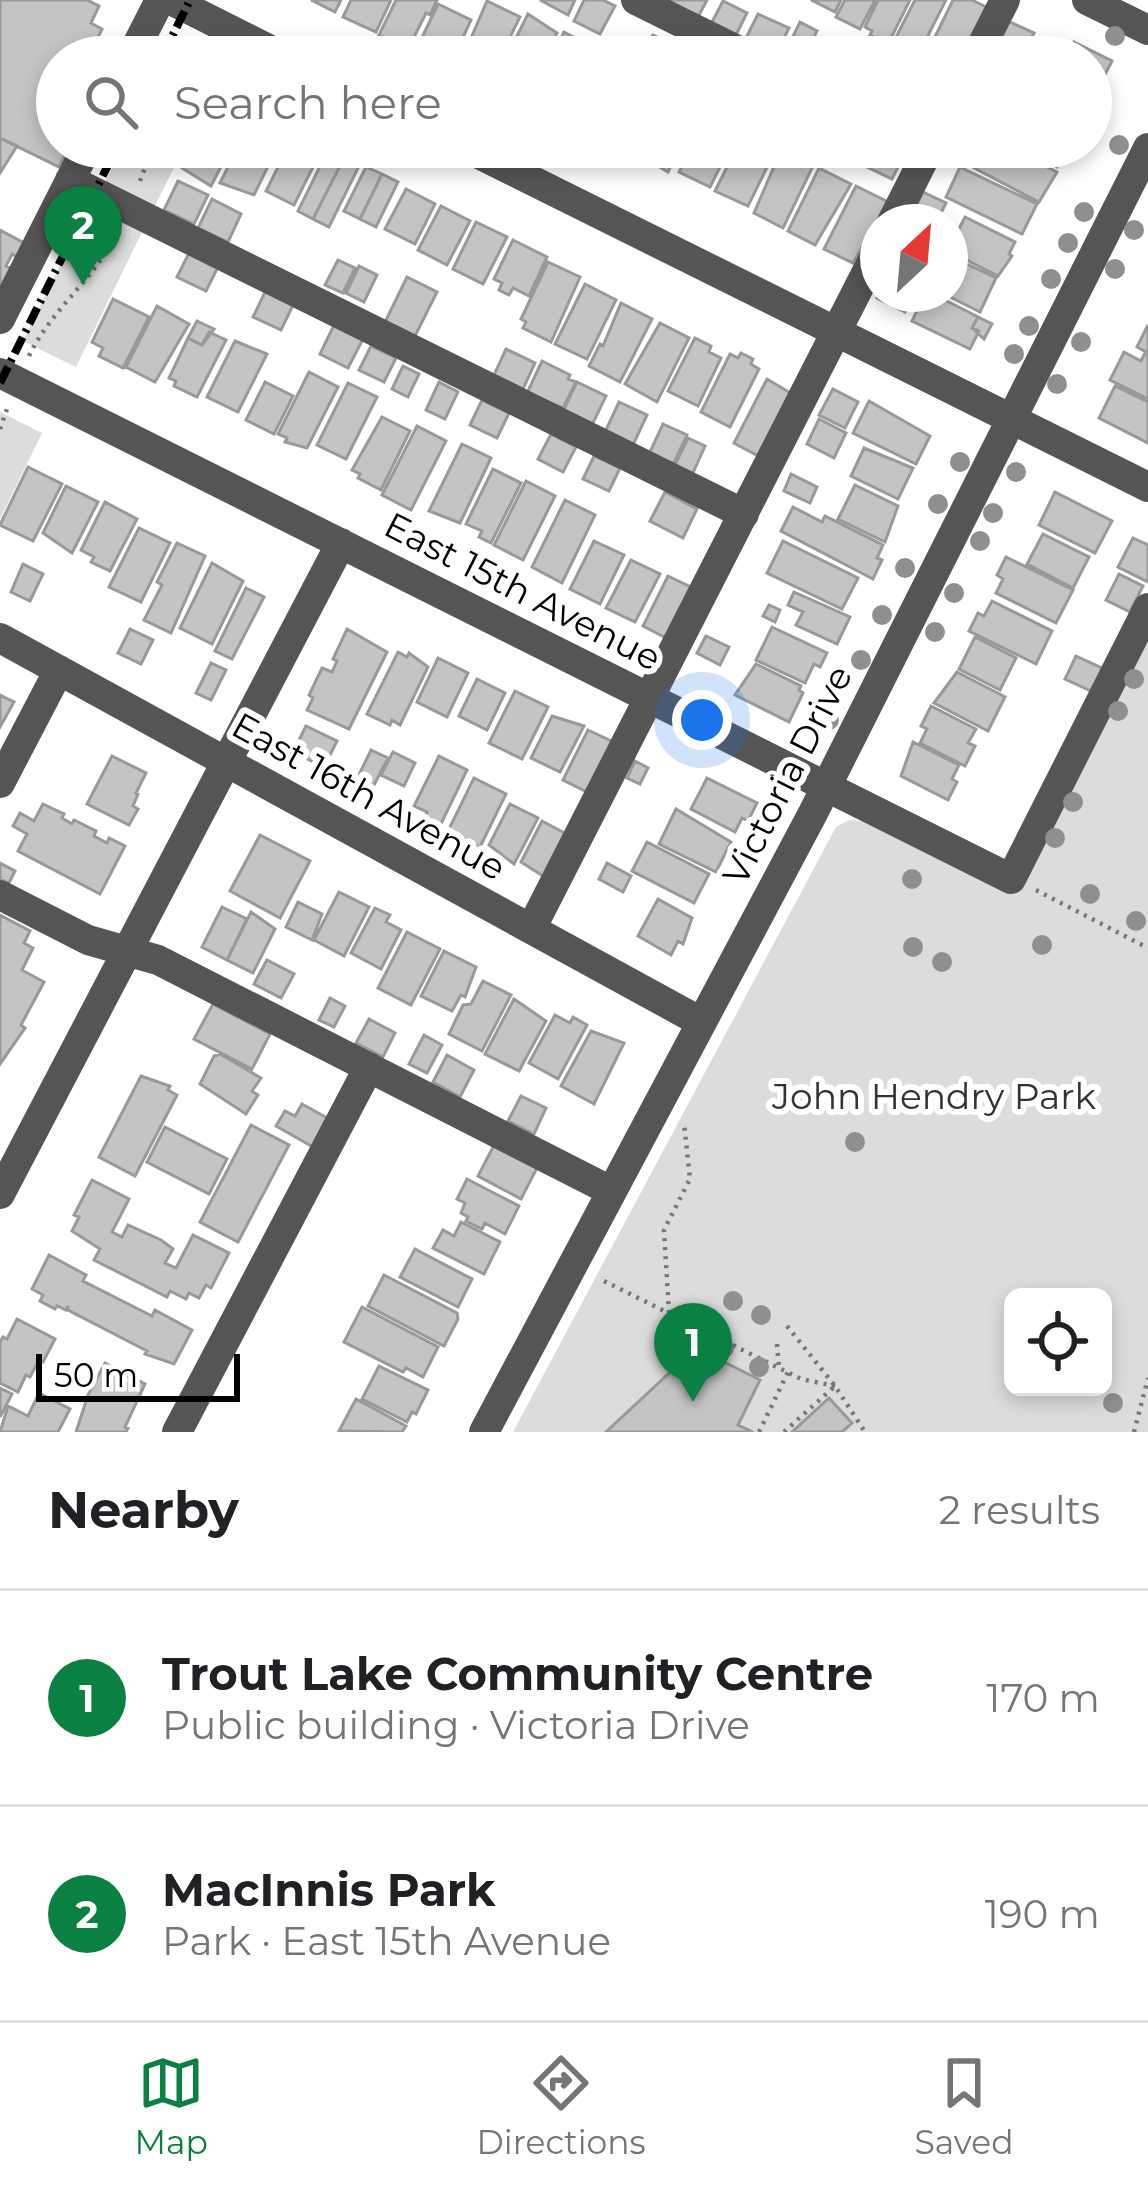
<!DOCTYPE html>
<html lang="en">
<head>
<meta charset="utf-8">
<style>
  body { margin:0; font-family:Montserrat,sans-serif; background:#f6f6f6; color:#202124 }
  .controls { position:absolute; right:36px; bottom:36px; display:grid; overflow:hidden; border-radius:18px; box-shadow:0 6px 18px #0003 }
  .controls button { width:108px; height:108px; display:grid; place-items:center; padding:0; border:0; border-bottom:3px solid #e0e0e0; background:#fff; color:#202124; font:60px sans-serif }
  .compass { position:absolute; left:860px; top:204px; width:108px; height:108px; border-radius:50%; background:#fff; box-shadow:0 6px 18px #0003; rotate:26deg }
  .scale { position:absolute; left:36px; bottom:30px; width:204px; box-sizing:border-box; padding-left:12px; border:6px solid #000; border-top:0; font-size:33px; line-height:42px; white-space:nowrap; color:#000; -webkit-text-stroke:9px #fff; paint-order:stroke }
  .you { position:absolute; left:702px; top:720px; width:42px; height:42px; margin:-30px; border:9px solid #fff; border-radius:50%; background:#1a73e8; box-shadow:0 0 0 18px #1a73e833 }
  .badge { display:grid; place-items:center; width:78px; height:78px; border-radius:50%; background:#0b8043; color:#fff; font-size:39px; font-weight:700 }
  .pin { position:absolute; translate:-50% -99px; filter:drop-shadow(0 3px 6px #0008) }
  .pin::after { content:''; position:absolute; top:63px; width:42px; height:36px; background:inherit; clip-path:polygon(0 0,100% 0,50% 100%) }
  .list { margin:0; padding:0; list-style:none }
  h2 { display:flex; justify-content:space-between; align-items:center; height:156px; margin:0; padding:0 48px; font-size:51px }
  h2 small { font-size:39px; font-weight:400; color:#757577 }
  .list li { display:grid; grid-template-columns:78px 1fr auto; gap:36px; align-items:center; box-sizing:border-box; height:216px; padding:0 48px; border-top:3px solid #e0e0e0 }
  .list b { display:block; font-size:45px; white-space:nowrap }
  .list p { margin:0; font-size:39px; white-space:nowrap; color:#757577 }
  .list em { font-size:39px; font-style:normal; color:#757577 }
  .icon { flex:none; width:66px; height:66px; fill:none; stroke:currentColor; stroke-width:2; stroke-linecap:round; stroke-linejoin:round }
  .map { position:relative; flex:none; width:1148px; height:1432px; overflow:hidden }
  .search { position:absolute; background:#fff; box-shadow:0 6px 18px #0003; left:36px; right:36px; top:36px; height:132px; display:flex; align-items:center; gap:30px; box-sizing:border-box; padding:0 42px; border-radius:66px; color:#757577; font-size:45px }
  .sheet { height:588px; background:#fff }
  nav { display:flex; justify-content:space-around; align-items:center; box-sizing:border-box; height:168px; border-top:3px solid #e0e0e0; background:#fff; font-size:33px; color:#757577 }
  nav a { display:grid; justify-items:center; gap:6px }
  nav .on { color:#0b8043 }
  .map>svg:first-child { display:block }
</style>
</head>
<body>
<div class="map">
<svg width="1148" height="1432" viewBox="0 0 1148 1432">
  <rect width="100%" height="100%" fill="#fff"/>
  <!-- green -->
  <path fill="#dcdcdc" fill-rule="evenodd" d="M122 147H184L155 206 105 182Z
    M90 204 143 230 76 367 23 341Z
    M0 412 42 433 0 519Z
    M1148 640V1432H513L836 827 849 820 861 821 1007 893 1032 870ZM1013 1297H1103V1387H1013Z"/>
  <!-- building -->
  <path fill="#c4c4c4" stroke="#999" stroke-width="3" d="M0 0H87L99 6 91 23 102 29 88 57H57V147H69L59 167 0 138Z
    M311 0H341L335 12Z
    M351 0H391L376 32 343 17Z
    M396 0H437L430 15 426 13 408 49 379 35Z
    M540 0H575L568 15Z
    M584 0H603L615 6 600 34 574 21Z
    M671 0H707L698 17 669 3Z
    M811 0H841L835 12Z
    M845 0H875L860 29 836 17Z
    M878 0H910L888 44 870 35 872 31 865 27Z
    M915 0H946L917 57 892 45Z
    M953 0H972L988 8 965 55 934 39Z
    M487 1 520 17 500 57H463Z
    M723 1 747 13 735 37 711 24Z
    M438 4 471 20 454 57H437L417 48Z
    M528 14 557 33 544 57H511L515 48 512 46Z
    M758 14 789 28 775 57 744 42Z
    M1008 21 1034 33 1022 57 996 45Z
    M800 22 817 31 804 57H783Z
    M564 32 596 49 591 57H552Z
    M653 35 675 46 670 57H642Z
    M1074 42 1112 61 1095 94 1091 92V57H1066Z
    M0 138 17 146 0 173Z
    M208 147H231L211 186 182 168 192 148 205 154Z
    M238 147H274L271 152 274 154 254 195 220 183Z
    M288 147 317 159 294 205 266 191Z
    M644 147H680L668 172 640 155Z
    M692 147H730L710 187 679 172Z
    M737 147H777L748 206 715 191Z
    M828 147H867L858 165Z
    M875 147H888L904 155 892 179 865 166Z
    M977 147H1008L1057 172 1039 202 974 168 982 154 975 150Z
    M1018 147H1067L1057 167Z
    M782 148 814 164 783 228 754 213Z
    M336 152 345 156 313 219 298 211 326 154 333 158Z
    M345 156 360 164 329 227 313 219Z
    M366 167 382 174 360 219 344 211Z
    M960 167 1037 204 1022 234 946 197Z
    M819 168 851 184 815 245 788 231Z
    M382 174 398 182 376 227 360 219Z
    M178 181 208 195 194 224 164 210Z
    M856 186 888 202 853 263 824 249Z
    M406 189 435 204 415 244 385 229Z
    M923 192 946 203 938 219 915 208Z
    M212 199 241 214 228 242 198 228Z
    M441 206 470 221 447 265 418 250Z
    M965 217 1015 242 1009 254 1012 256 998 276 959 256 961 242 954 239Z
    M476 222 507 237 483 284 453 269Z
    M0 230 24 243 17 257 12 254 6 266 11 268 0 289Z
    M513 240 547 257 529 296 513 288 509 295 499 290 502 283 494 279Z
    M189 253 218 267 206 291 177 277Z
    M950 256 996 278 980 312 944 294H950Z
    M338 260 355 268 343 293 325 285Z
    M548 262 580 277 551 342 523 328 526 322 521 319Z
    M359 266 377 275 364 302 346 293Z
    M407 277 437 292 415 336 385 322Z
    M585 284 616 300 587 359 555 344Z
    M266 290 294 303 281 330 253 317Z
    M879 294H914L905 312 877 298Z
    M914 294H933L928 305 921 302 917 310 909 305Z
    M933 294 978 317 972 328 979 331 970 349 912 321 921 302 928 305Z
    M113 299 149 317 123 368 99 356 103 348 92 342Z
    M621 303 652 319 620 382 589 366 600 344 603 346Z
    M157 306 189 324 155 382 126 367Z
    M978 317 992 324 984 339 972 328Z
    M197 321 214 329 202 345 188 338Z
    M660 323 689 338 657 402 625 384Z
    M334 325 363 339 348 368 320 354Z
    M1148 325V353L1137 347Z
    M209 332 226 340 197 397 174 386 176 381 169 378 188 338 202 345Z
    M695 338 711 346 709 352 721 358 698 406 668 391Z
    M235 341 267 354 238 412 207 397Z
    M371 346 396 358 384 382 359 370Z
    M506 349 535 363 523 389 494 375Z
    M1124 352 1141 361 1145 353 1148 355V399L1110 380Z
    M741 353 753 359 751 364 759 369 730 427 701 412 730 354 738 358Z
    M542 361 570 375 568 379 576 382 563 408 527 393Z
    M403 366 419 374 408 397 392 389Z
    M309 372 338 387 307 448 285 442 287 438 278 434Z
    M767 379 797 397 766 460 734 443Z
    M265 382 293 396 274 434 246 420Z
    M439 382 458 392 445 419 426 410Z
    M577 382 606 396 592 425 563 411Z
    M348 383 377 397 346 459 317 445Z
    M1115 386 1148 402V443L1099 418Z
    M833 389 858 402 845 428 819 415Z
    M482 400 509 413 497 438 470 425Z
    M869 401 930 436 916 464 853 433Z
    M619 402 647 415 633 445 605 432Z
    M382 417 410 431 381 490 358 478 360 474 352 470Z
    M819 419 846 433 834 458 807 444Z
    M663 424 687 435 673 465 649 454Z
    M417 426 446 441 411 510 382 495Z
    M551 434 576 447 563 472 538 459Z
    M688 438 705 446 692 475 674 467Z
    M462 444 491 458 460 523 429 511Z
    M864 448 913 468 898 499 851 476Z
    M594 456 620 468 609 491 583 479Z
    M28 467 62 484 33 541 0 525Z
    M493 469 521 483 491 543 479 537 482 531 466 524Z
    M791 474 817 487 810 503 784 491Z
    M526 481 555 496 523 560 494 545Z
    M855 485 898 506 885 542 838 519Z
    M66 486 98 502 72 553 43 533Z
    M665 492 697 509 683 538 650 521Z
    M1055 492 1112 521 1095 553 1039 525Z
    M565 500 595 515 562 583 532 567Z
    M105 502 137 519 110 571 91 562 94 557 81 550Z
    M793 507 822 522 825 516 883 545 877 558 882 560 873 579 781 531Z
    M139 528 170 543 141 602 109 587Z
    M1043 534 1089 557 1073 588 1027 564Z
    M1133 538 1148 545V582L1118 567Z
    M594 541 624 555 600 604 570 589Z
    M783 541 858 578 842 609 767 573Z
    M177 543 205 556 171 633 144 620 162 585 157 582Z
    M1006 557 1073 590 1056 623 996 593 1003 579 997 575Z
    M631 560 660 574 635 622 606 608Z
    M212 563 243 581 212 644 180 628Z
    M23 564 43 574 30 601 11 592Z
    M1119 574 1143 586 1130 612 1106 600Z
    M668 576 695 589 674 642 643 626Z
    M246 588 264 597 232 659 215 651Z
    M794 592 850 617 837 644 796 625 803 612 788 605Z
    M992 601 1052 631 1036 664 969 631 978 613 984 616Z
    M769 605 780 610 775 622 763 616Z
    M772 627 827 653 820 667 814 664 805 683 756 660Z
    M130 629 153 640 141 664 118 653Z
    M347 629 387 652 349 729 307 710 313 698 309 695 322 668 332 672 337 661 333 659Z
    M706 636 729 647 720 665 697 653Z
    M975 637 1016 658 1000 690 959 669Z
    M398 652 407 657 409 653 428 667 400 725 392 720 390 725 367 714Z
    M1076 656 1104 669 1093 692 1065 679Z
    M438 658 468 673 447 717 417 702Z
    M211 663 226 670 211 700 196 693Z
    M756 664 801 686 799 690 803 693 789 722 735 695Z
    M957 672 1005 697 988 731 934 703Z
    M477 679 505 693 487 730 459 716Z
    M515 691 548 707 522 759 489 743Z
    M0 695 14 702 0 727Z
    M931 706 976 729 968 743 975 746 965 766 920 743 927 729 921 726Z
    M552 716 584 726 560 772 531 758Z
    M306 726 337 741 324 767 293 752Z
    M588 730 622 746 597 797 563 780Z
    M913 742 959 765 952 779 957 782 948 800 901 776Z
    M371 750 388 758 371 791 355 783Z
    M393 752 415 763 404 786 381 775Z
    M112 756 146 773 136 793 138 794 133 806 138 809 129 825 87 804Z
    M439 756 467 770 439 828 423 820 427 812 414 806Z
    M635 761 648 768 640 784 627 778Z
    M474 778 506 794 480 847 448 831Z
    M707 778 757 803 748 821 742 818 735 832 691 809Z
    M43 804 64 814 62 818 72 824 74 820 96 831 94 836 107 843 109 838 125 846 100 894 18 851 27 834 13 826 20 813 34 821Z
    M510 804 538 818 514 864 489 845Z
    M676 809 731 842 716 872 659 844Z
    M542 821 574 838 551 881 521 862Z
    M260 835 310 861 280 918 230 891Z
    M647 842 709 874 694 903 632 871Z
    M0 863 15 871 9 883 0 879Z
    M607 863 631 876 623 892 599 879Z
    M339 892 369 907 344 956 314 940Z
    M658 899 692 918 683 944 678 941 671 955 638 936Z
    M298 902 322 914 312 940 286 927Z
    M222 907 247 919 227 960 202 947Z
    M375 908 390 915 386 922 401 930 381 969 351 953Z
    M251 912 275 929 253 973 227 960Z
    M0 915 30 931 24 943 33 948 22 970 44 982 21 1025 25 1028 0 1064Z
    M407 932 440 949 411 1005 378 988Z
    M444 951 476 967 465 997 461 995 452 1011 421 996Z
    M267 960 294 974 281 998 254 984Z
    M483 981 511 995 482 1051 449 1034 463 1005 471 1004Z
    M330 998 345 1006 334 1027 319 1020Z
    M514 999 546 1021 519 1071 485 1054Z
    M213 1004 270 1034 252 1069 194 1039Z
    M555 1015 570 1023 573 1017 587 1025 558 1079 529 1063Z
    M369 1019 395 1033 383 1057 356 1043Z
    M591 1031 624 1043 594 1104 561 1086Z
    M424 1035 442 1045 427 1073 409 1064Z
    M220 1054 261 1078 252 1091 258 1095 246 1114 200 1084 214 1056Z
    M447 1055 474 1070 460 1097 433 1082Z
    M141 1076 170 1086 168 1090 177 1095 135 1176 99 1157Z
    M521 1096 546 1108 534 1134 508 1121Z
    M302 1104 329 1119 313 1147 276 1126 285 1111 295 1116Z
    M251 1125 289 1145 238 1242 200 1222Z
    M165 1127 227 1159 209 1194 147 1162Z
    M494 1145 537 1168 521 1199 478 1176Z
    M467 1179 519 1206 505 1234 485 1223 482 1229 466 1221 468 1217 461 1213 465 1203 457 1199Z
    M92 1180 129 1199 112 1232 122 1237 128 1225 161 1240 173 1249 165 1263 176 1268 193 1235 229 1253 211 1288 206 1285 199 1298 189 1293 186 1299 170 1291 167 1297 94 1260 100 1249 72 1231 79 1217 74 1215Z
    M461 1222 500 1242 484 1274 433 1248 443 1230 454 1236Z
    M415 1249 472 1279 458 1307 400 1277Z
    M49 1255 86 1275 83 1281 152 1316 155 1310 192 1330 174 1364 145 1354 147 1351 68 1310V1306L66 1310 57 1306 55 1309 40 1301 43 1295 32 1289Z
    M384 1275 457 1313 458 1319 444 1346 368 1306Z
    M362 1307 438 1347 423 1377 406 1368 403 1372 344 1342Z
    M17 1319 55 1339 43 1362 39 1360 30 1377 26 1375 18 1392 0 1383V1342L3 1337 7 1339Z
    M696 1348 760 1380 738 1425 753 1432H606Z
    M105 1363 145 1384 125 1427 128 1428 126 1432H76L88 1395Z
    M379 1366 428 1390 416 1414 412 1412 407 1422 362 1399Z
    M0 1388 12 1394 0 1417Z
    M39 1393 70 1409 58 1432H0L8 1406 28 1416Z
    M829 1398 852 1423 842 1432H792Z
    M356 1399 406 1426 402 1432 339 1431Z"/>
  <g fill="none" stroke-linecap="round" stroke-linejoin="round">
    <!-- path -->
    <path stroke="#777" stroke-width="4.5" stroke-dasharray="3 6" stroke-linecap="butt" d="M182 57 188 40
      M140 181 153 147
      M29 356C51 310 93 280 116 235
      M0 429 8 406
      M1036 890 1148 948
      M604 1281 801 1379 835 1386
      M669 1313 664 1230 690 1179 684 1123
      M787 1326 835 1386 865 1432
      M777 1344 779 1368
      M759 1432 788 1372
      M784 1432 835 1386
      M1134 1432 1148 1378"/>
    <!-- minor -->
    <path stroke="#555" stroke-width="30" d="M171 0 284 57
      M636 0 751 57
      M1087 0 1148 30
      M131 57 160 0
      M976 57 1005 0
      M465 147 1148 487
      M70 180 744 514
      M892 222 930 147
      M0 319 87 147
      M0 373 1011 879 1148 608
      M0 638 701 1022
      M0 783 59 670
      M0 895 88 940 158 960 609 1190
      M531 929 878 250
      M0 1194 341 543
      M177 1432 369 1067
      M484 1432 813 813 1148 148"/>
    <!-- rail -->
    <path stroke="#000" stroke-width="8" stroke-dasharray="18 6 3 6" stroke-linecap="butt" d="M162 57 190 0
      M0 383 117 147"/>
  </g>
  <!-- trees -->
  <g fill="#8f8f8f">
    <circle cx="1115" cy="36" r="10"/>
    <circle cx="1119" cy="145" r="10"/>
    <circle cx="1084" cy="212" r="10"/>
    <circle cx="1134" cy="230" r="10"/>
    <circle cx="1068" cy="243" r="10"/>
    <circle cx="1115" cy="269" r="10"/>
    <circle cx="1051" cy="279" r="10"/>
    <circle cx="1029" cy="326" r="10"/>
    <circle cx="1081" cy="342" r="10"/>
    <circle cx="1014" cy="354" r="10"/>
    <circle cx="1057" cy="384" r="10"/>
    <circle cx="960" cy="462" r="10"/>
    <circle cx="1016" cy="472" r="10"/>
    <circle cx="938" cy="504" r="10"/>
    <circle cx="993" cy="513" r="10"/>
    <circle cx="980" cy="541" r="10"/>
    <circle cx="905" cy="568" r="10"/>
    <circle cx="954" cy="593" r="10"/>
    <circle cx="882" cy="615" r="10"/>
    <circle cx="935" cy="632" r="10"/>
    <circle cx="861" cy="660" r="10"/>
    <circle cx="1134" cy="679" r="10"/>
    <circle cx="1118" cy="711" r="10"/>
    <circle cx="829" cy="720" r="10"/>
    <circle cx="1073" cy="802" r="10"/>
    <circle cx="1055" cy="838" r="10"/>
    <circle cx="912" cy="879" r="10"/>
    <circle cx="1090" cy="894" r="10"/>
    <circle cx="1136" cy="921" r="10"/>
    <circle cx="1042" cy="945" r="10"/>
    <circle cx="913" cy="947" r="10"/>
    <circle cx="942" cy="962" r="10"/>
    <circle cx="855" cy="1142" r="10"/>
    <circle cx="733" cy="1301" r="10"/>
    <circle cx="761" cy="1315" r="10"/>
    <circle cx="685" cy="1329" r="10"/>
    <circle cx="704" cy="1339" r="10"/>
    <circle cx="724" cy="1348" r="10"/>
    <circle cx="759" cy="1367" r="10"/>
    <circle cx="1113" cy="1403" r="10"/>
  </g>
  <g text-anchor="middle" stroke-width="12" stroke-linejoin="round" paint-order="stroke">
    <!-- street labels -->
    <g font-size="36" fill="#000" stroke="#fff">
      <text transform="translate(523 591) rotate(27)" y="13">East 15th Avenue</text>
      <text transform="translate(787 775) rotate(-63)" y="13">Victoria Drive</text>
      <text transform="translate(369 796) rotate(29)" y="13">East 16th Avenue</text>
    </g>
    <!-- park labels -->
    <g font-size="36" fill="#333" stroke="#fff">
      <text x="934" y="1109">John Hendry Park</text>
    </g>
  </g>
</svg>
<div class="controls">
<button><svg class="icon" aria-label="locate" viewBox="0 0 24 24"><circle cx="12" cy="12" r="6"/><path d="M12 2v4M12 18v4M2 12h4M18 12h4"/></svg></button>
</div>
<svg class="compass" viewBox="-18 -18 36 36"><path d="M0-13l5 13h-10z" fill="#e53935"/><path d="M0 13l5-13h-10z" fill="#757577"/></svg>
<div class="scale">50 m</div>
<div class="you"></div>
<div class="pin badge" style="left:693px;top:1402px">1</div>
<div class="pin badge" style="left:83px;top:285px">2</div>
<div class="search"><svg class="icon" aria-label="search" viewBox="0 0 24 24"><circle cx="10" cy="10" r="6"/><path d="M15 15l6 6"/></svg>Search here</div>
</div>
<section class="sheet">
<h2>Nearby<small>2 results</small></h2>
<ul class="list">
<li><span class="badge">1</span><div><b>Trout Lake Community Centre</b><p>Public building · Victoria Drive</p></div><em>170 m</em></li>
<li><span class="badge">2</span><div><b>MacInnis Park</b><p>Park · East 15th Avenue</p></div><em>190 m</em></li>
</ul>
</section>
<nav>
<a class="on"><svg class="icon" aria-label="map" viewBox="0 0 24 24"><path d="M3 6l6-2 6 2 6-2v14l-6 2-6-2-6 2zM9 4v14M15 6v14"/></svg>Map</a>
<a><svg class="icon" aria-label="directions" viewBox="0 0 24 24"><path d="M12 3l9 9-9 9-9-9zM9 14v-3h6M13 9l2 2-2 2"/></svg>Directions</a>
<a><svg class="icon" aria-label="saved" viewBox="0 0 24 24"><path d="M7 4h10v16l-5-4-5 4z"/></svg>Saved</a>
</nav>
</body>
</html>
